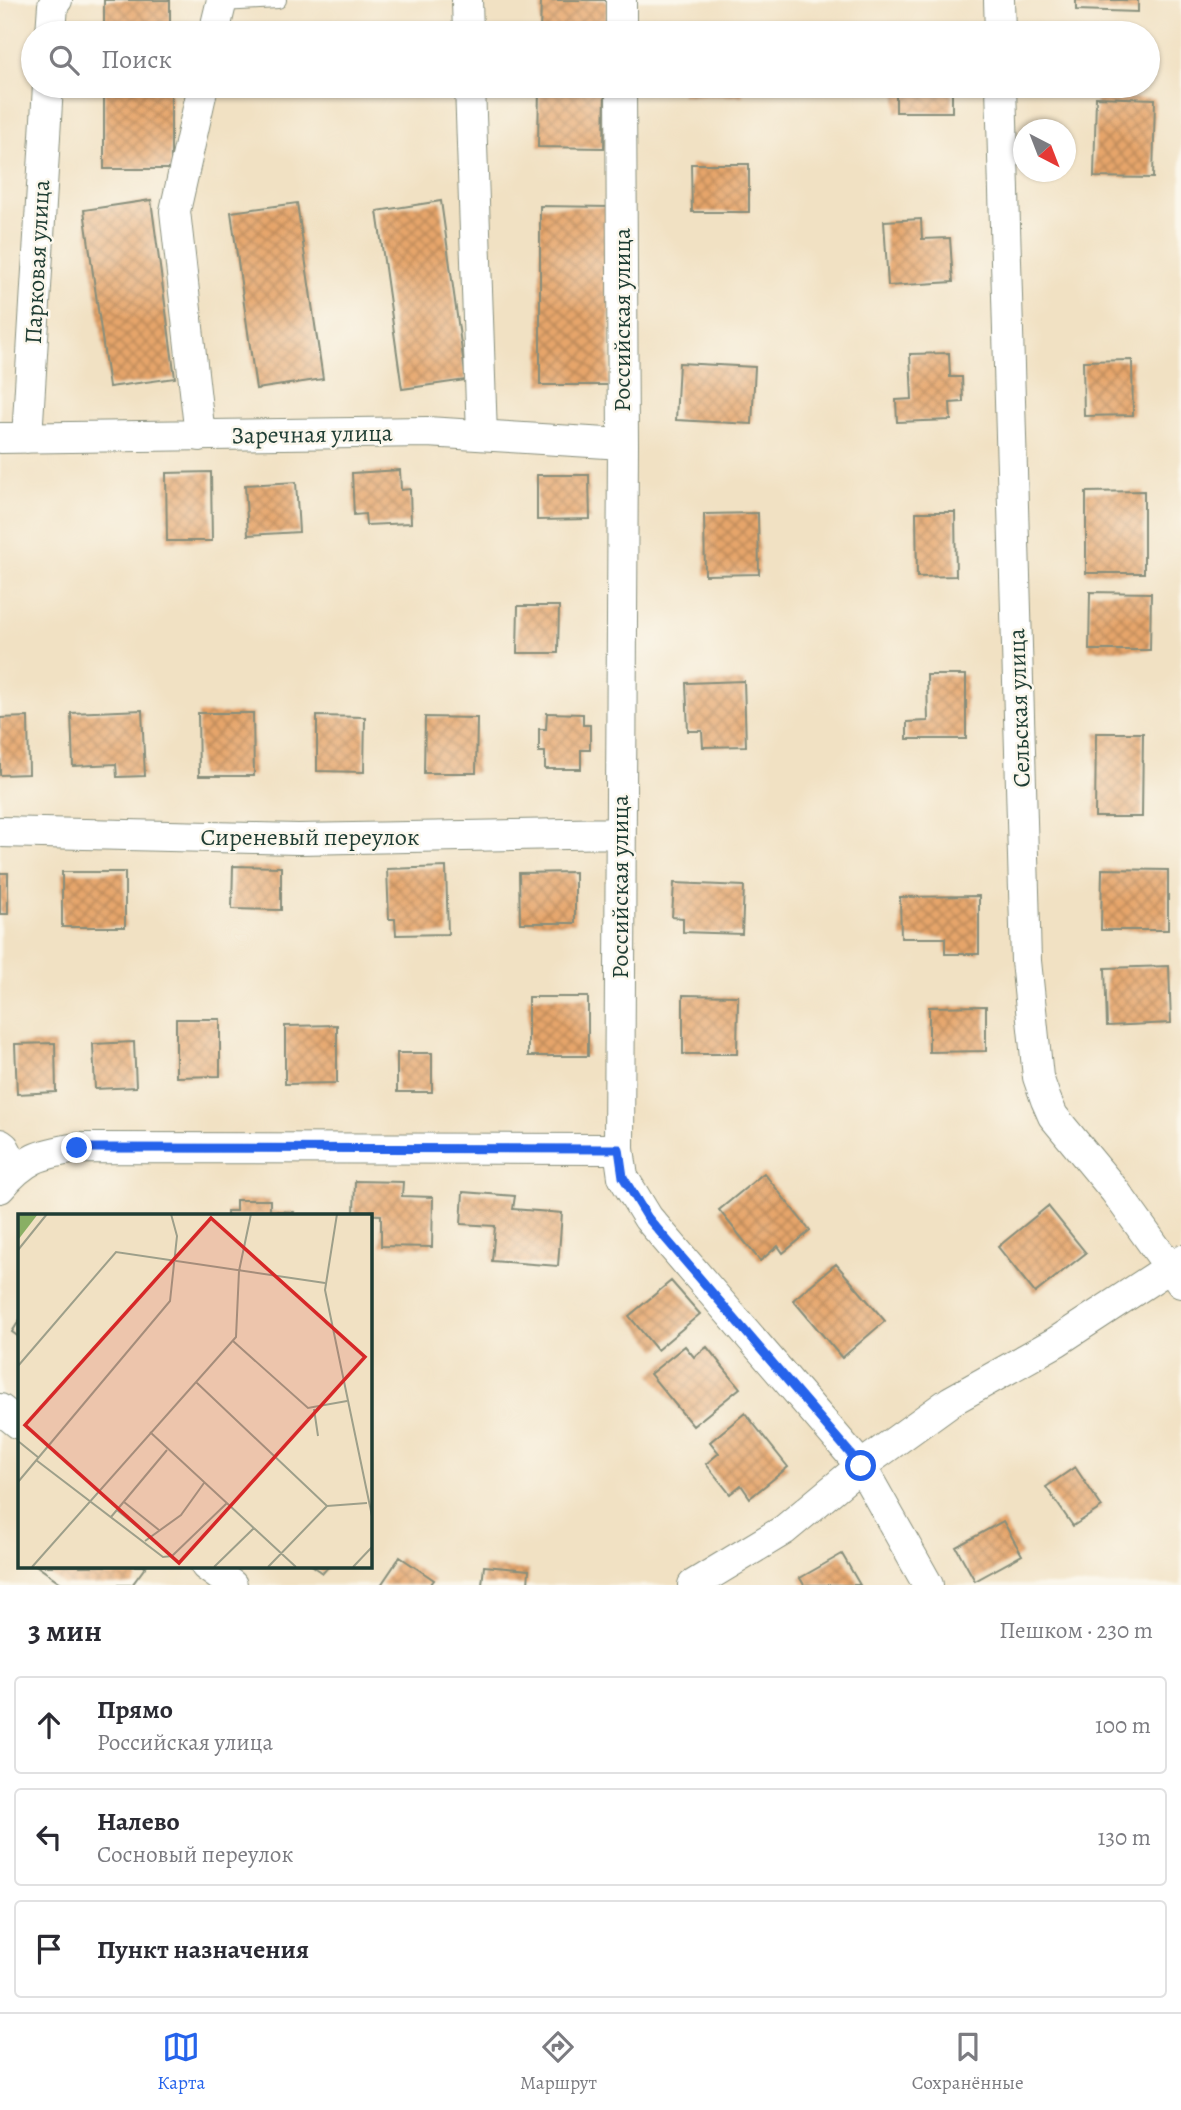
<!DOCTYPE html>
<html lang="ru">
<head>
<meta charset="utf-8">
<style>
  body { margin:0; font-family:Alegreya,serif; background:#f2f2f3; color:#2b2b33 }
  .compass { position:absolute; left:1013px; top:119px; width:63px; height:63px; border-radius:50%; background:#fff; box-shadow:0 2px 5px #0004; rotate:138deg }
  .stop { position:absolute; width:21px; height:21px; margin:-16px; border:5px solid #2563eb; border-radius:50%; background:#fff }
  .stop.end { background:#2563eb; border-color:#fff; box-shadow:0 2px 7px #0008 }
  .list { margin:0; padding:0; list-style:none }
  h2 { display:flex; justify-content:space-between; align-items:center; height:91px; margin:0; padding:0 28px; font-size:30px }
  h2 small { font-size:23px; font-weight:400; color:#7c7c81 }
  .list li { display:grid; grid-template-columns:46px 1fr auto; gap:21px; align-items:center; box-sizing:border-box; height:98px; margin:0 14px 14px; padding:0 14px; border:2px solid #e1e1e2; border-radius:7px }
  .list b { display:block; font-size:26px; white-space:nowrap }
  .list p { margin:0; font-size:23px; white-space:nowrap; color:#7c7c81 }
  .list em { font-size:23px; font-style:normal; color:#7c7c81 }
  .icon { flex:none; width:38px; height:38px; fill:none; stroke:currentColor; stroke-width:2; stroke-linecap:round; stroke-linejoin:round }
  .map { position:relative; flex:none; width:1181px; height:1585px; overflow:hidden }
  .search { position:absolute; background:#fff; box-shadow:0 2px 5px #0004; left:21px; right:21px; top:21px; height:77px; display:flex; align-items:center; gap:18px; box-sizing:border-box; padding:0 24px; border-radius:38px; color:#7c7c81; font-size:26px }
  .sheet { height:427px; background:#fff }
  nav { display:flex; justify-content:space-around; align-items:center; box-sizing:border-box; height:98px; border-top:2px solid #e1e1e2; background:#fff; font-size:19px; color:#7c7c81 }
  nav a { display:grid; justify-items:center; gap:4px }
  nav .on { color:#2563eb }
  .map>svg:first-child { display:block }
</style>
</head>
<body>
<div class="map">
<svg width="1181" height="1585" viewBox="0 0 1181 1585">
  <defs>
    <pattern id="building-cross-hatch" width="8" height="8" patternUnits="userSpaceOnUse" patternTransform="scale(1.75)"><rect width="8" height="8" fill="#e6a56b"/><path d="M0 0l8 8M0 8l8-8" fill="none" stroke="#ba8859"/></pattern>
  </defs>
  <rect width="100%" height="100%" fill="#fbf7ec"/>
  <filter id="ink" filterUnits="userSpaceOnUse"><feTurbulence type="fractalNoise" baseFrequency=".0143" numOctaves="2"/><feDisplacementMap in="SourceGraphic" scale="14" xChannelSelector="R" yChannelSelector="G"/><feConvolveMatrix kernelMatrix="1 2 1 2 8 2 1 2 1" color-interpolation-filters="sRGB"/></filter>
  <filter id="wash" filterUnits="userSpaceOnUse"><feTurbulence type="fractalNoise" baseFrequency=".00686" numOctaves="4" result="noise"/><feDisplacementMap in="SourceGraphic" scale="28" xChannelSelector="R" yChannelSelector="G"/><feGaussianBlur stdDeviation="1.57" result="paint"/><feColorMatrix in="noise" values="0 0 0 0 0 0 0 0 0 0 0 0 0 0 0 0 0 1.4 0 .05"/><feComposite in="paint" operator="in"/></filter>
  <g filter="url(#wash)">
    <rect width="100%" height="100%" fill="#f1e1c3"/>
    <g id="blocks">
      <!-- building -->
      <path fill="url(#building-cross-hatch)" d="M104 0H170V33H104Z
        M541 0H607L606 33H540Z
        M1076 0H1138V12L1076 10Z
        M104 86H171V169H104Z
        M539 86H605L604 148 538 147Z
        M682 86H743V96L682 95Z
        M896 86H952V112H896Z
        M1096 97 1155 99 1153 178 1094 177Z
        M691 164H749V212H692Z
        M151 200 175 378 109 387 84 210Z
        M441 201 466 380 402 389 377 211Z
        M297 203 323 379 256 389 231 212Z
        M540 206 610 207 609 385H540Z
        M921 219 922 239 950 238 953 282 888 286 884 221Z
        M949 353 950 377H962L963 402 950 403 951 420 897 422 896 400 912 399 910 354Z
        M1132 360 1133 415 1084 416 1083 361Z
        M679 363 755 367 752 424 676 420Z
        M400 470 401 490 410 489 411 523 366 525 365 514 354 515 352 473Z
        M211 472 212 541H167L166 473Z
        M537 475H589L590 519 537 520Z
        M296 482 299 532 248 535 245 485Z
        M1144 491V573H1086V492Z
        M916 512H955L956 576 917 577Z
        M758 513 759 574 705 575 704 514Z
        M1090 592 1151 593 1150 650H1089Z
        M518 606H559L558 653H517Z
        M927 675H966V739H907V722L928 721Z
        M744 681 746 746 703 747 702 731H688L686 683Z
        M142 710 145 776 117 777 116 764 73 766 71 713Z
        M198 713H253L254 776H199Z
        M547 713 583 714V725H590V750H581V769H545V752H539V729H546Z
        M317 716 365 717 364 772 317 771Z
        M28 717 29 774 0 775V718Z
        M425 717 477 718 476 773H424Z
        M1096 733H1143L1142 817H1095Z
        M233 866 281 867V910L232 909Z
        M446 867 448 934 396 935 395 919H389L387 869Z
        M1102 869 1168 870V930H1101Z
        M62 872H125V927H62Z
        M575 872V923H520L519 873Z
        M0 873H8V914H0Z
        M674 883 744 886 742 934 683 932V918L672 917Z
        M979 896V954H945V938H901L900 897Z
        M1169 966 1171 1023 1107 1026 1105 968Z
        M683 995 738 996 737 1054H683Z
        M528 997H588V1056H528Z
        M986 1006V1051L929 1052V1007Z
        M176 1019H220V1076L176 1077Z
        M337 1025V1083L285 1084V1026Z
        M134 1042 136 1087 95 1089 93 1044Z
        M55 1043 56 1092 17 1094 15 1044Z
        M397 1053H432V1092H397Z
        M764 1173 810 1231 783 1253 778 1246 760 1261 719 1210Z
        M355 1181 403 1182 402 1196 433 1197 432 1247 381 1246V1215L354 1214Z
        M463 1192 515 1196 513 1209 562 1213 558 1266 492 1261 495 1226 461 1224Z
        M236 1200H270V1211L294 1212 293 1216H227V1211H236Z
        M1048 1206 1086 1253 1035 1293 998 1247Z
        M836 1264 885 1321 842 1358 793 1300Z
        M671 1281 700 1314 657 1350 629 1316Z
        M19 1321V1337L12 1332Z
        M685 1346 694 1357 707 1347 740 1388 693 1426 650 1374Z
        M745 1413 788 1467 750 1498 741 1485 730 1494 706 1464 719 1453 710 1442Z
        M1075 1467 1102 1507 1073 1526 1046 1487Z
        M1003 1521 1022 1555 975 1581 956 1547Z
        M842 1554 860 1585H804L800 1578Z
        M400 1557 434 1580 430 1585H381Z
        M37 1566H146L132 1585H64Z
        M313 1566H329L323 1573Z
        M484 1566 529 1570 528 1585H482Z"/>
    </g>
  </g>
  <g filter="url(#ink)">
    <use href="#blocks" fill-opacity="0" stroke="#888f7c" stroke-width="2"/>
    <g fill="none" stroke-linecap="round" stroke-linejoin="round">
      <!-- service casing -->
      <g stroke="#888f7c" stroke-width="18">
        <path id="service" d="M221 3 278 0"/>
      </g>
      <!-- minor casing -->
      <g stroke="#888f7c" stroke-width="32">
        <path id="minor" d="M467 0 468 33
          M621 0V33
          M999 0 1000 33
          M51 33 53 5 57 0
          M214 33 222 0
          M470 86 482 435
          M621 86 623 444 619 1149 623 1177 648 1218 861 1466 928 1585
          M1001 86 1026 961 1038 1077 1046 1100 1053 1116 1115 1191 1181 1283
          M200 436 175 211 203 86
          M0 438 427 432 623 444
          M27 438 48 86
          M0 832 298 839 620 833
          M0 1144 4 1147 16 1169
          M0 1188C25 1158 40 1154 77 1148L619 1149
          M0 1409 19 1424
          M206 1566 232 1585
          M693 1585 784 1530 861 1466 951 1401 1056 1342 1181 1260"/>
      </g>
      <!-- service -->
      <use href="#service" stroke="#fff" stroke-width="16"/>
      <!-- minor -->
      <use href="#minor" stroke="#fff" stroke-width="30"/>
    </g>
  </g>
  <g fill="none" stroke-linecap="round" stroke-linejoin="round" filter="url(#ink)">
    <!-- route -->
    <path stroke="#2563eb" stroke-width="9" d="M77 1148 619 1149 623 1177 648 1218 861 1466"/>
  </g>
  <g text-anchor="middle" stroke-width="5" stroke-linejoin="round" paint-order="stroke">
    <!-- street labels -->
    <g font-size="24" fill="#1f3d34" stroke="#fbf7ec">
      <text transform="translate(37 262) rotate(-87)" y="8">Парковая улица</text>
      <text transform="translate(622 320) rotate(-90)" y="8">Российская улица</text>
      <text transform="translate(312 434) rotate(-1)" y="8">Заречная улица</text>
      <text transform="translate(1019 708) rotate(-92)" y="8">Сельская улица</text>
      <text x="310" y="845">Сиреневый переулок</text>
      <text transform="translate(620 887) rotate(-90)" y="8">Российская улица</text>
    </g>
  </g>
  <!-- overview -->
  <g transform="translate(18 1214)">
    <rect width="354" height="354" fill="#f1e1c3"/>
    <path d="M0 0H20L0 26Z" fill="#89af64"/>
    <path fill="none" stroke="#9d9f8a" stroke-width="2" d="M319 0 307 76 354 302M0 36 29 0M215 127 290 194 329 187M0 152 98 38 307 69M178 168 309 292M296 195 300 222M132 218 278 353M0 227 21 244M18 246 145 343 154 342 209 289M0 268 152 87 159 22 153 0M106 288 141 316M309 292 349 289M99 296 132 323M93 303 149 236M127 327 163 301 186 269M14 353 218 123 221 57 233 0M196 353 236 314M250 353 309 292M335 353 354 333"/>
    <path fill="#d62828" fill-opacity="0.15" stroke="#d62828" stroke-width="3.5" d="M193 4 347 143 161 349 7 211Z"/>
    <rect width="354" height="354" fill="none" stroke="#1f3d34" stroke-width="3.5"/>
  </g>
</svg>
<svg class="compass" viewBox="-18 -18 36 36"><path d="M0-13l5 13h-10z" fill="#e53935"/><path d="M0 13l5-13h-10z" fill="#7c7c81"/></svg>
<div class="stop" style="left:861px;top:1466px"></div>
<div class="stop end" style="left:77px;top:1148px"></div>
<div class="search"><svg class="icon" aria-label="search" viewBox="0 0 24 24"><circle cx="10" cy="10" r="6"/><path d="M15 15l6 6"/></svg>Поиск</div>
</div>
<section class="sheet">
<h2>3 мин<small>Пешком · 230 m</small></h2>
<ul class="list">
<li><svg class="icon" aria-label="ahead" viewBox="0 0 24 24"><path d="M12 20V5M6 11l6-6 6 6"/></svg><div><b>Прямо</b><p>Российская улица</p></div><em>100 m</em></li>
<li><svg class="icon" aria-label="left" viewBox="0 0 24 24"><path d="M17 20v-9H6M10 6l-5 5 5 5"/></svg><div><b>Налево</b><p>Сосновый переулок</p></div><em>130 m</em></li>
<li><svg class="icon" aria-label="arrive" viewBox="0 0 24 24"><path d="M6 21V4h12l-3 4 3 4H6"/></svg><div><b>Пункт назначения</b></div></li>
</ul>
</section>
<nav>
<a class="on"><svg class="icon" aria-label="map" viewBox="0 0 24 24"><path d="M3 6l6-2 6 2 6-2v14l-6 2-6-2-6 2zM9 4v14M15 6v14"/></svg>Карта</a>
<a><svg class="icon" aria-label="directions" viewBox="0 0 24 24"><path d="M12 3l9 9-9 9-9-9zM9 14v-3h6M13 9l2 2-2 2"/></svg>Маршрут</a>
<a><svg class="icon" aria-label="saved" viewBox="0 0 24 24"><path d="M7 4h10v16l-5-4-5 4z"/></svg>Сохранённые</a>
</nav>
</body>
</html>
